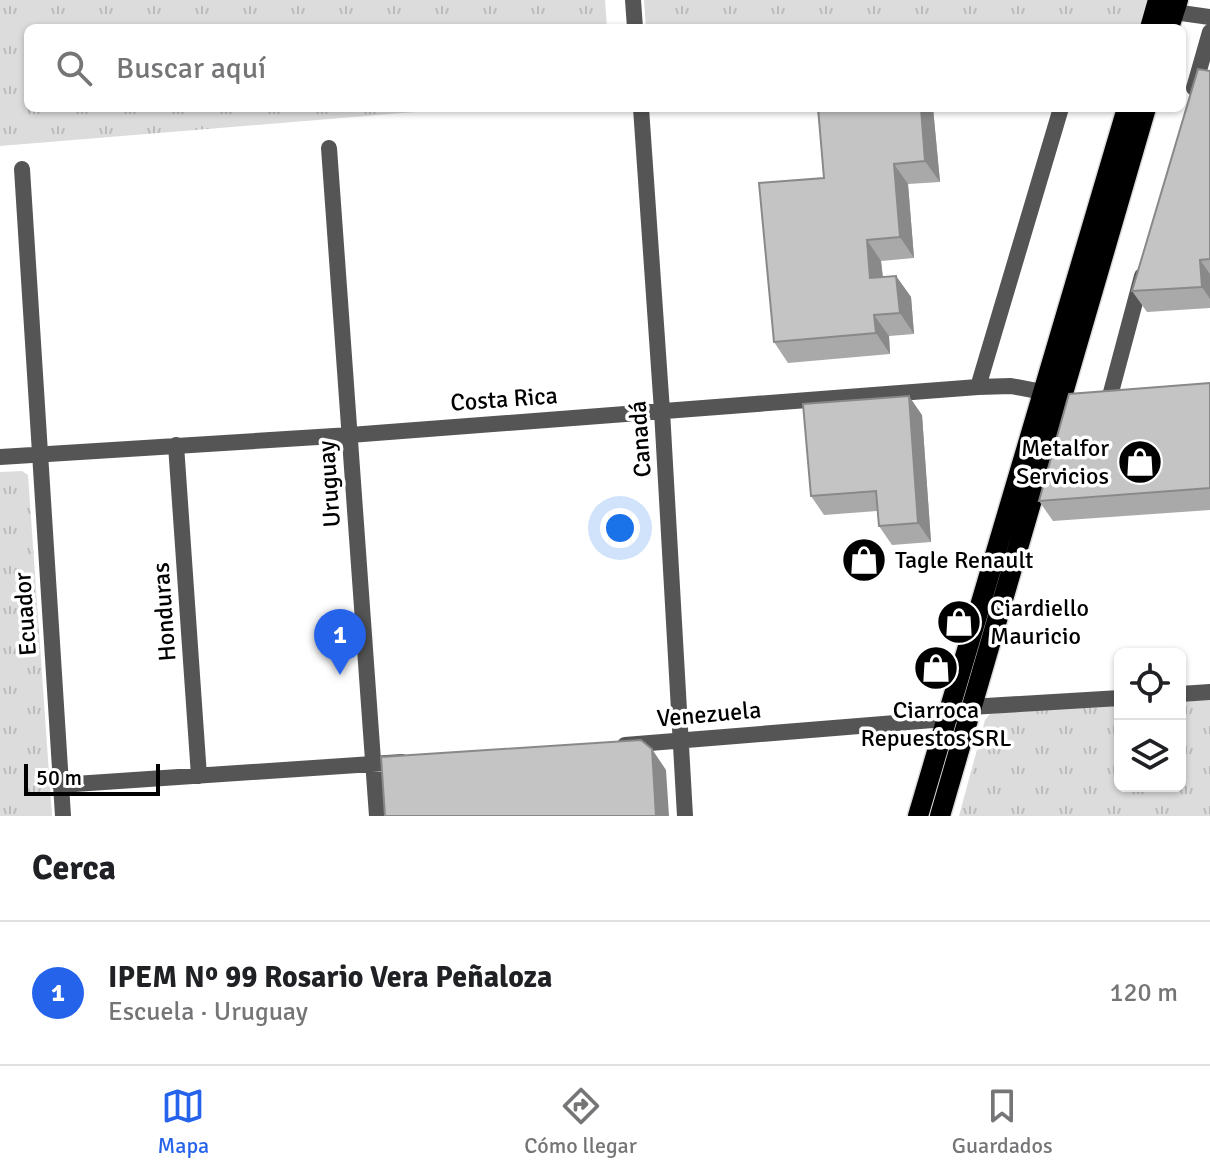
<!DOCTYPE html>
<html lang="es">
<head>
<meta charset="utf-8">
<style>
  body { margin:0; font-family:Signika,sans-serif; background:#f6f6f6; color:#202124 }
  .controls { position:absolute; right:24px; bottom:24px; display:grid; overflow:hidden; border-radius:12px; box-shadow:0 2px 6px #0004 }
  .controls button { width:72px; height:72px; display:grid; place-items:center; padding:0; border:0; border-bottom:2px solid #e0e0e0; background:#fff; color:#202124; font:40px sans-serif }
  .scale { position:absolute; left:24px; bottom:20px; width:136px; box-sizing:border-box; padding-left:8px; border:4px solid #000; border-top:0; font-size:22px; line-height:28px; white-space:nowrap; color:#000; -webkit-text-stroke:6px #fff; paint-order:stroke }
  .you { position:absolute; left:620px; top:528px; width:28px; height:28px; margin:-20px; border:6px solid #fff; border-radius:50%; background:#1a73e8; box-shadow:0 0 0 12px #1a73e833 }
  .badge { display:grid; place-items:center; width:52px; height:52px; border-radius:50%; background:#2563eb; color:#fff; font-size:26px; font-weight:700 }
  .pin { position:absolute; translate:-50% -66px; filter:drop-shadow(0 2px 4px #0008) }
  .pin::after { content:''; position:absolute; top:42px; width:28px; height:24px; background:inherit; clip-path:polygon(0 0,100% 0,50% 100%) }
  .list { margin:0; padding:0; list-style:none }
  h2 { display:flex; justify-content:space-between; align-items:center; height:104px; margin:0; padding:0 32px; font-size:34px }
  h2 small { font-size:26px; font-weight:400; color:#757577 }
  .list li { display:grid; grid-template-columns:52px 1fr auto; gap:24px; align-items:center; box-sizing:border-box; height:144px; padding:0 32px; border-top:2px solid #e0e0e0 }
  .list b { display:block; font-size:30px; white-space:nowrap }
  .list p { margin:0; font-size:26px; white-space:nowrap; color:#757577 }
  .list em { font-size:26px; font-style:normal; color:#757577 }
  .icon { flex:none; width:44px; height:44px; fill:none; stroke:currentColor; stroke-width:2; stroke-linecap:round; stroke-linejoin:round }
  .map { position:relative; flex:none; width:1210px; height:816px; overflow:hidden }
  .search { position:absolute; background:#fff; box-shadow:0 2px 6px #0004; left:24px; right:24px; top:24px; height:88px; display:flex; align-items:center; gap:20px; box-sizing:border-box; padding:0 28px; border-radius:12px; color:#757577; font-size:30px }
  .sheet { height:248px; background:#fff }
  nav { display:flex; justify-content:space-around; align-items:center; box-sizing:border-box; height:112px; border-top:2px solid #e0e0e0; background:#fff; font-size:22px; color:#757577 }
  nav a { display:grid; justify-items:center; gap:4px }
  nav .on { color:#2563eb }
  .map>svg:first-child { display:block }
</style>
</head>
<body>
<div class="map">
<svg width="1210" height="816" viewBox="0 0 1210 816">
  <defs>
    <pattern id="grass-tufts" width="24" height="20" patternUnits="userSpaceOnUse" patternTransform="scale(2)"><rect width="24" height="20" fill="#dcdcdc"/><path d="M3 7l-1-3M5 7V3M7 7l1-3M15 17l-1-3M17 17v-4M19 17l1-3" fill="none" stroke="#bbb"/></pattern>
  </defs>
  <rect width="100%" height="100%" fill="#fff"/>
  <!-- grass -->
  <path fill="url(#grass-tufts)" d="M0 0H605L607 28H28V108H463L0 146Z
    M644 0H1149L1142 28H646Z
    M22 471 28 475 52 816H0V472Z
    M1210 698V816H959L985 720 990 714 1120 704V786H1180V700Z"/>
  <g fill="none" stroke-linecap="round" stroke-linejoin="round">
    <!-- primary casing -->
    <g stroke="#dbdbdb" stroke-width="23">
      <path id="primary" d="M1150 28 1158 0
        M1169 28 1178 0
        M918 816 1127 108
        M940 816 1146 108"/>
    </g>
    <!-- street -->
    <path stroke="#555" stroke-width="16" d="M633 0 635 28
      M1174 12 1210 17
      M1194 88 1210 32
      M641 108 662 411 685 816
      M329 148 377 816
      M22 169 63 816
      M978 387 1061 108
      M1110 396 1142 276
      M176 445 199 776
      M0 457 350 435 978 387 1011 386 1053 394
      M1180 694 1210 692
      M625 745 945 719 970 707 1120 698
      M60 785 402 762"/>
    <!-- primary -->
    <use href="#primary" stroke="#000" stroke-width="20"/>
  </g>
  <!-- wall -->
  <path fill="#a9a9a9" d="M1210 71V308L1147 312 1132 291Z
    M818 108H933L940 182 908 184 914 258 881 261 883 277 896 276 911 297 914 334 889 336 890 354 788 363 774 342 824 178Z
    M1210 383V510L1053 521 1039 501Z
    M922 415 931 542 892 545 879 526 877 511 824 515 811 496Z"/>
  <!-- shaded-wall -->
  <path fill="#898989" d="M921 108H933L940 182 925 161Z
    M894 164 908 184 914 258 900 237Z
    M867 240 881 261 885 299 870 278Z
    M1200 260 1210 274V299L1202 287Z
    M896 276 911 297 914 334 900 313Z
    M874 315 889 336 890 354 876 333Z
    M909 396 922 415 931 542 918 523Z
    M652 749 666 770 669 816H656Z"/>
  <!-- building -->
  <path fill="#c4c4c4" stroke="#898989" stroke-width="2" d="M1198 69 1210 71V259L1200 260 1202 287 1132 291Z
    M818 108H921L925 161 894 164 900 237 867 240 870 278 896 276 900 313 874 315 876 333 774 342 759 183 824 178Z
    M1210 383V488L1039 501 1069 394Z
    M909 396 918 523 879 526 876 491 811 496 803 404Z
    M641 740 652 749 656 816H385L381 757Z"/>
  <!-- icons -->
  <defs>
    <g id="shop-disc" transform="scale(2.3)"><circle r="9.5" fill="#000" stroke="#fff"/><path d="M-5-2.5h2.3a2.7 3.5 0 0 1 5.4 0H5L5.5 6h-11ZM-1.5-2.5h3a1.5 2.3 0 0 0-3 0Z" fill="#fff"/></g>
  </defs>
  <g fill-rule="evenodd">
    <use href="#shop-disc" x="1140" y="462"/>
    <use href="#shop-disc" x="864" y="560"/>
    <use href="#shop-disc" x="959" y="622"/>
    <use href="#shop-disc" x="936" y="668"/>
  </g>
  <g text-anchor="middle" stroke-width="7" stroke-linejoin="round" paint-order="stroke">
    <!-- street labels -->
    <g font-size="24" fill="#000" stroke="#fff">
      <text transform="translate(504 399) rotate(-4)" y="8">Costa Rica</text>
      <text transform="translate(640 439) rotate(-94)" y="8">Canadá</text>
      <text transform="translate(329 484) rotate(-94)" y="8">Uruguay</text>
      <text transform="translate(164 612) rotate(-94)" y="8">Honduras</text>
      <text transform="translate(25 614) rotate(-94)" y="8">Ecuador</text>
      <text transform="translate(709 714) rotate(-5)" y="8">Venezuela</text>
    </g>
    <!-- poi labels -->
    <g font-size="24" fill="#000" stroke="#fff" text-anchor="start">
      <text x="1109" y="456" text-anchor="end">Metalfor<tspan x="1109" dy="28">Servicios</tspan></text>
      <text x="895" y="568">Tagle Renault</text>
      <text x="990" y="616">Ciardiello<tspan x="990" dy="28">Mauricio</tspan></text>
      <text x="936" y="718" text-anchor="middle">Ciarroca<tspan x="936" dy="28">Repuestos SRL</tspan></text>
    </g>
  </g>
</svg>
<div class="controls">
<button><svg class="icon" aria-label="locate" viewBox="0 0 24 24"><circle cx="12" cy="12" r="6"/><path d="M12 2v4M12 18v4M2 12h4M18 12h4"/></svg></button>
<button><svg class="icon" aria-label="layers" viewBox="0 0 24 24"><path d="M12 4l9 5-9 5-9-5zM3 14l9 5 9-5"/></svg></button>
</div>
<div class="scale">50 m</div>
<div class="you"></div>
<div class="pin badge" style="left:340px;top:675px">1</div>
<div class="search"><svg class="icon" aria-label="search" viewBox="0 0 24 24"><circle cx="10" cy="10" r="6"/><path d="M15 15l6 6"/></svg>Buscar aquí</div>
</div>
<section class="sheet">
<h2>Cerca<small></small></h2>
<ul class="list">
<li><span class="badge">1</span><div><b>IPEM Nº 99 Rosario Vera Peñaloza</b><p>Escuela · Uruguay</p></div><em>120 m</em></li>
</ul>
</section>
<nav>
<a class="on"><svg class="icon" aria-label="map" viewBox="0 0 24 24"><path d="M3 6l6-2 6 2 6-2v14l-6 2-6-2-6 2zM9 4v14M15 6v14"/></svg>Mapa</a>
<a><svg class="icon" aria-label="directions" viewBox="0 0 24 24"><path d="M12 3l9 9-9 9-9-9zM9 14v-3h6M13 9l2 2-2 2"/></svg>Cómo llegar</a>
<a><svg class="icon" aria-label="saved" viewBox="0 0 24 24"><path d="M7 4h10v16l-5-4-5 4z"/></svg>Guardados</a>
</nav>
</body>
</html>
